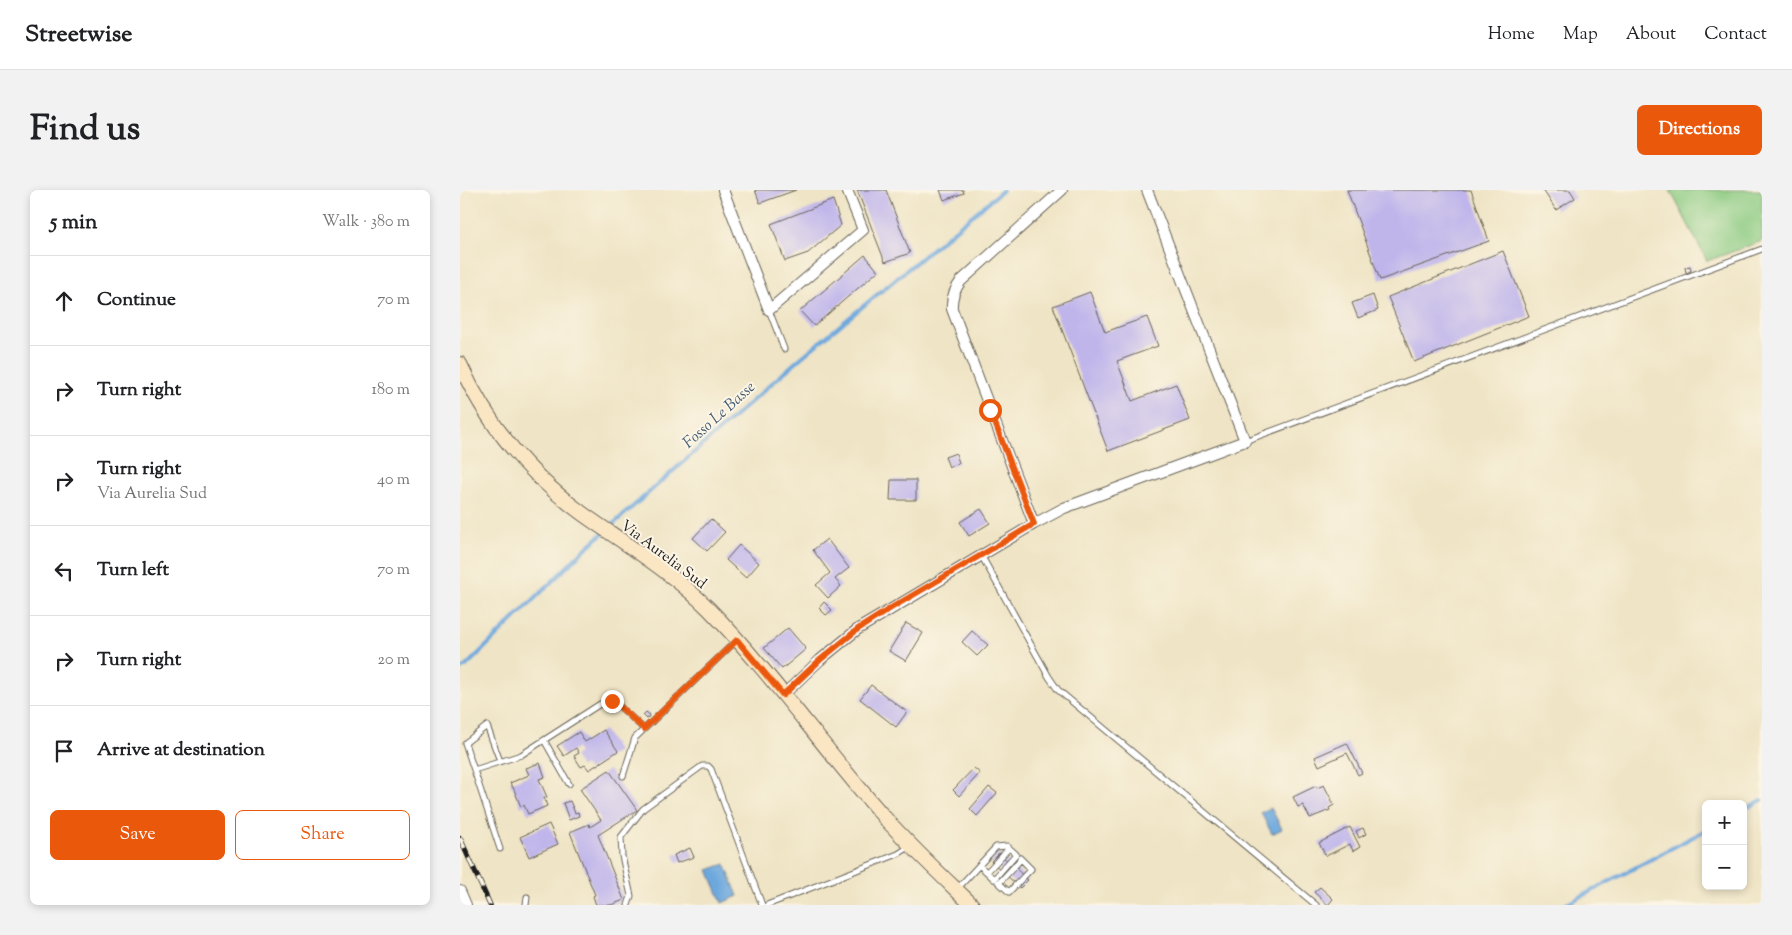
<!DOCTYPE html>
<html lang="en">
<head>
<meta charset="utf-8">
<style>
  body { margin:0; font-family:"Sorts Mill Goudy",serif; background:#f2f2f2; color:#202124 }
  .controls { position:absolute; right:15px; bottom:15px; display:grid; overflow:hidden; border-radius:8px; box-shadow:0 2px 8px #0003 }
  .controls button { width:45px; height:45px; display:grid; place-items:center; padding:0; border:0; border-bottom:1px solid #e0e0e0; background:#fff; color:#202124; font:25px sans-serif }
  .stop { position:absolute; width:15px; height:15px; margin:-11px; border:4px solid #ea580c; border-radius:50%; background:#fff }
  .stop.end { background:#ea580c; border-color:#fff; box-shadow:0 1px 5px #0008 }
  .list { margin:0; padding:0; list-style:none }
  h2 { display:flex; justify-content:space-between; align-items:center; height:65px; margin:0; padding:0 20px; font-size:21px }
  h2 small { font-size:16px; font-weight:400; color:#757577 }
  .list li { display:grid; grid-template-columns:32px 1fr auto; gap:15px; align-items:center; box-sizing:border-box; height:90px; padding:0 20px; border-top:1px solid #e0e0e0 }
  .list b { display:block; font-size:19px; white-space:nowrap }
  .list p { margin:0; font-size:16px; white-space:nowrap; color:#757577 }
  .list em { font-size:16px; font-style:normal; color:#757577 }
  .actions { display:flex; gap:10px; padding:15px 20px }
  .actions a { flex:1; padding:11px 0; border:1px solid #ea580c; border-radius:8px; text-align:center; font-size:18px; color:#ea580c }
  .actions .main { background:#ea580c; color:#fff }
  .icon { flex:none; width:28px; height:28px; fill:none; stroke:currentColor; stroke-width:2; stroke-linecap:round; stroke-linejoin:round }
  .map { position:relative; flex:none; width:1302px; height:715px; overflow:hidden; border-radius:8px }
  header { display:flex; align-items:center; gap:30px; box-sizing:border-box; height:70px; padding:0 25px; background:#fff; border-bottom:1px solid #e0e0e0 }
  header strong { font-size:24px }
  nav { display:flex; gap:28px; margin-inline-start:auto; font-size:18px }
  .intro { display:flex; align-items:center; justify-content:space-between; box-sizing:border-box; height:120px; padding:0 30px }
  h1 { margin:0; font-size:35px }
  .button { padding:12px 22px; border-radius:8px; background:#ea580c; color:#fff; font-size:18px; font-weight:700 }
  main { display:flex; gap:30px; padding:0 30px }
  aside { flex:1; background:#fff; border-radius:8px; box-shadow:0 2px 8px #0003 }
  .map>svg:first-child { display:block }
</style>
</head>
<body>
<header>
<strong>Streetwise</strong>
<nav><a>Home</a><a>Map</a><a>About</a><a>Contact</a></nav>
</header>
<div class="intro"><h1>Find us</h1><a class="button">Directions</a></div>
<main>
<aside>
<h2>5 min<small>Walk · 380 m</small></h2>
<ul class="list">
<li><svg class="icon" aria-label="ahead" viewBox="0 0 24 24"><path d="M12 20V5M6 11l6-6 6 6"/></svg><div><b>Continue</b></div><em>70 m</em></li>
<li><svg class="icon" aria-label="right" viewBox="0 0 24 24"><path d="M7 20v-9h11M14 6l5 5-5 5"/></svg><div><b>Turn right</b></div><em>180 m</em></li>
<li><svg class="icon" aria-label="right" viewBox="0 0 24 24"><path d="M7 20v-9h11M14 6l5 5-5 5"/></svg><div><b>Turn right</b><p>Via Aurelia Sud</p></div><em>40 m</em></li>
<li><svg class="icon" aria-label="left" viewBox="0 0 24 24"><path d="M17 20v-9H6M10 6l-5 5 5 5"/></svg><div><b>Turn left</b></div><em>70 m</em></li>
<li><svg class="icon" aria-label="right" viewBox="0 0 24 24"><path d="M7 20v-9h11M14 6l5 5-5 5"/></svg><div><b>Turn right</b></div><em>20 m</em></li>
<li><svg class="icon" aria-label="arrive" viewBox="0 0 24 24"><path d="M6 21V4h12l-3 4 3 4H6"/></svg><div><b>Arrive at destination</b></div></li>
</ul>
<div class="actions"><a class="main">Save</a><a>Share</a></div>
</aside>
<div class="map">
<svg width="1302" height="715" viewBox="0 0 1302 715">
  <rect width="100%" height="100%" fill="#fcf5e5"/>
  <filter id="ink" filterUnits="userSpaceOnUse"><feTurbulence type="fractalNoise" baseFrequency=".02" numOctaves="2"/><feDisplacementMap in="SourceGraphic" scale="10" xChannelSelector="R" yChannelSelector="G"/><feConvolveMatrix kernelMatrix="1 2 1 2 8 2 1 2 1" color-interpolation-filters="sRGB"/></filter>
  <filter id="wash" filterUnits="userSpaceOnUse"><feTurbulence type="fractalNoise" baseFrequency=".0096" numOctaves="4" result="noise"/><feDisplacementMap in="SourceGraphic" scale="20" xChannelSelector="R" yChannelSelector="G"/><feGaussianBlur stdDeviation="1.12" result="paint"/><feColorMatrix in="noise" values="0 0 0 0 0 0 0 0 0 0 0 0 0 0 0 0 0 1.4 0 .05"/><feComposite in="paint" operator="in"/></filter>
  <g filter="url(#wash)">
    <rect width="100%" height="100%" fill="#efe4c5"/>
    <!-- green -->
    <path fill="#8ccb82" stroke="#54744f" d="M1210 0H1302V51L1247 71Z"/>
    <!-- water -->
    <path fill="#6da8dd" stroke="#44627c" d="M811 618 822 639 812 644 801 623Z
      M265 674 278 706 262 713 248 680Z"/>
    <g fill="none" stroke-linecap="round" stroke-linejoin="round">
      <!-- stream -->
      <path stroke="#6da8dd" stroke-width="4" d="M0 479 6 476 124 360 337 171 543 0
        M1283 620 1302 610
        M1105 715 1246 640"/>
    </g>
    <g id="blocks">
      <!-- building -->
      <path fill="#bfb5eb" d="M295 0H336L300 13Z
        M397 0H426L450 63 425 72Z
        M480 0H503L504 3 484 10Z
        M887 0H1011L1029 51 920 90Z
        M1083 0H1110L1115 8 1096 20Z
        M373 10 381 35 348 63 325 71 311 34Z
        M1043 61 1069 126 954 172 928 107Z
        M405 65 418 81 354 136 340 121Z
        M1230 76 1231 81 1226 83 1225 77Z
        M630 102 645 142 687 127 698 156 657 171 672 211 716 194 730 230 648 261 593 116Z
        M913 105 918 120 898 128 892 113Z
        M496 263 499 273 489 277 485 267Z
        M431 290H456V310H430Z
        M521 319 530 333 509 346 500 332Z
        M251 329 265 342 247 361 233 348Z
        M367 349 389 378 375 389 381 396 368 408 356 395 370 383 353 360Z
        M279 355 299 373 286 388 266 370Z
        M364 412 372 420 366 425 359 418Z
        M446 433 463 443 446 471 429 461Z
        M328 438 346 459 322 479 304 458Z
        M512 441 528 455 517 466 502 452Z
        M411 495 447 522 436 537 400 509Z
        M186 522 190 525 187 529 183 525Z
        M144 540 158 561 129 580 125 575 121 577 114 566 119 563 116 558 104 566 97 556 119 542 125 552Z
        M887 553 902 583 898 585 887 563 859 576 855 567Z
        M80 573 85 587 79 589 87 607 84 608 87 616 68 624 64 615 61 617 53 597H52L50 593 69 585 66 578Z
        M514 578 520 583 499 606 493 600Z
        M149 580 177 620 138 645 164 710 151 715H136L133 706 135 705 110 642 129 634 130 637 141 630 120 599Z
        M864 595 874 615 869 618 870 620 850 628 843 615 838 617 833 607 856 596 857 598Z
        M529 597 537 603 517 626 510 619Z
        M110 611 115 623 118 622 119 626 109 630 103 613Z
        M89 634 98 654 69 667 60 647Z
        M890 637 900 657 893 661 890 654 866 666 859 653Z
        M903 638 906 644 899 648 896 641Z
        M230 658 234 667 217 673 214 665Z
        M539 663 568 690 560 698 531 671Z
        M860 697 873 709 868 715 854 702Z"/>
    </g>
  </g>
  <g filter="url(#ink)">
    <use href="#blocks" fill-opacity="0" stroke="#666257" stroke-width="1"/>
    <g fill="none" stroke-linecap="round" stroke-linejoin="round">
      <!-- lane casing -->
      <g stroke="#666257" stroke-width="7">
        <path id="lane" d="M309 120 324 159
          M785 251 1302 59
          M521 365 589 487 598 500 856 715
          M84 550 109 594
          M14 580 5 553 27 536 40 571
          M163 586 175 548 277 450
          M40 659 14 580 61 565 140 514 148 511 156 513 184 539
          M527 682 549 658
          M538 692 539 693 561 669 560 668
          M539 693 549 702 571 679 561 669
          M497 699 536 657 547 656 556 664 534 689 519 675
          M66 715 67 707
          M168 715 171 706 162 666 161 647 183 619 242 576H248L251 579 302 715
          M307 715 438 664 449 657"/>
      </g>
      <!-- street casing -->
      <g stroke="#666257" stroke-width="12">
        <path id="street" d="M263 0 309 120 403 40 387 0
          M574 334 492 119C491 108 494 100 501 91L602 0
          M323 505 360 470 398 439 574 334 604 318 785 251 687 0
          M0 701 6 715"/>
      </g>
      <!-- secondary casing -->
      <g stroke="#666257" stroke-width="16">
        <path id="secondary" d="M0 174C27 234 69 285 123 324 165 354 212 382 249 419 312 484 364 559 424 627 452 658 482 686 512 715"/>
      </g>
      <!-- lane -->
      <use href="#lane" stroke="#fff" stroke-width="5"/>
      <!-- street -->
      <use href="#street" stroke="#fff" stroke-width="10"/>
      <!-- secondary -->
      <use href="#secondary" stroke="#fbe6c4" stroke-width="14"/>
      <!-- rail casing -->
      <g stroke="#1c1c1c" stroke-width="5.5">
        <path id="rail" d="M0 648 30 715"/>
      </g>
      <!-- rail -->
      <use href="#rail" stroke="#fcf5e5" stroke-width="4" stroke-dasharray="11" stroke-linecap="butt"/>
    </g>
  </g>
  <g fill="none" stroke-linecap="round" stroke-linejoin="round" filter="url(#ink)">
    <!-- route -->
    <path stroke="#ea580c" stroke-width="6" d="M152 511 156 513 184 539 277 450 323 505 360 470 398 439 431 418 574 334 530 220"/>
  </g>
  <g text-anchor="middle" stroke-width="4" stroke-linejoin="round" paint-order="stroke">
    <!-- street labels -->
    <g font-size="15" fill="#1c1c1c" stroke="#fcf5e5">
      <text transform="translate(204 364) rotate(37)" y="5">Via Aurelia Sud</text>
    </g>
    <!-- water labels -->
    <g font-size="16" font-style="italic" fill="#405b73" stroke="#fcf5e5">
      <text transform="translate(258 224) rotate(-42)" y="6">Fosso Le Basse</text>
    </g>
  </g>
</svg>
<div class="controls">
<button>+</button>
<button>−</button>
</div>
<div class="stop" style="left:530px;top:220px"></div>
<div class="stop end" style="left:152px;top:511px"></div>
</div>
</main>
</body>
</html>
